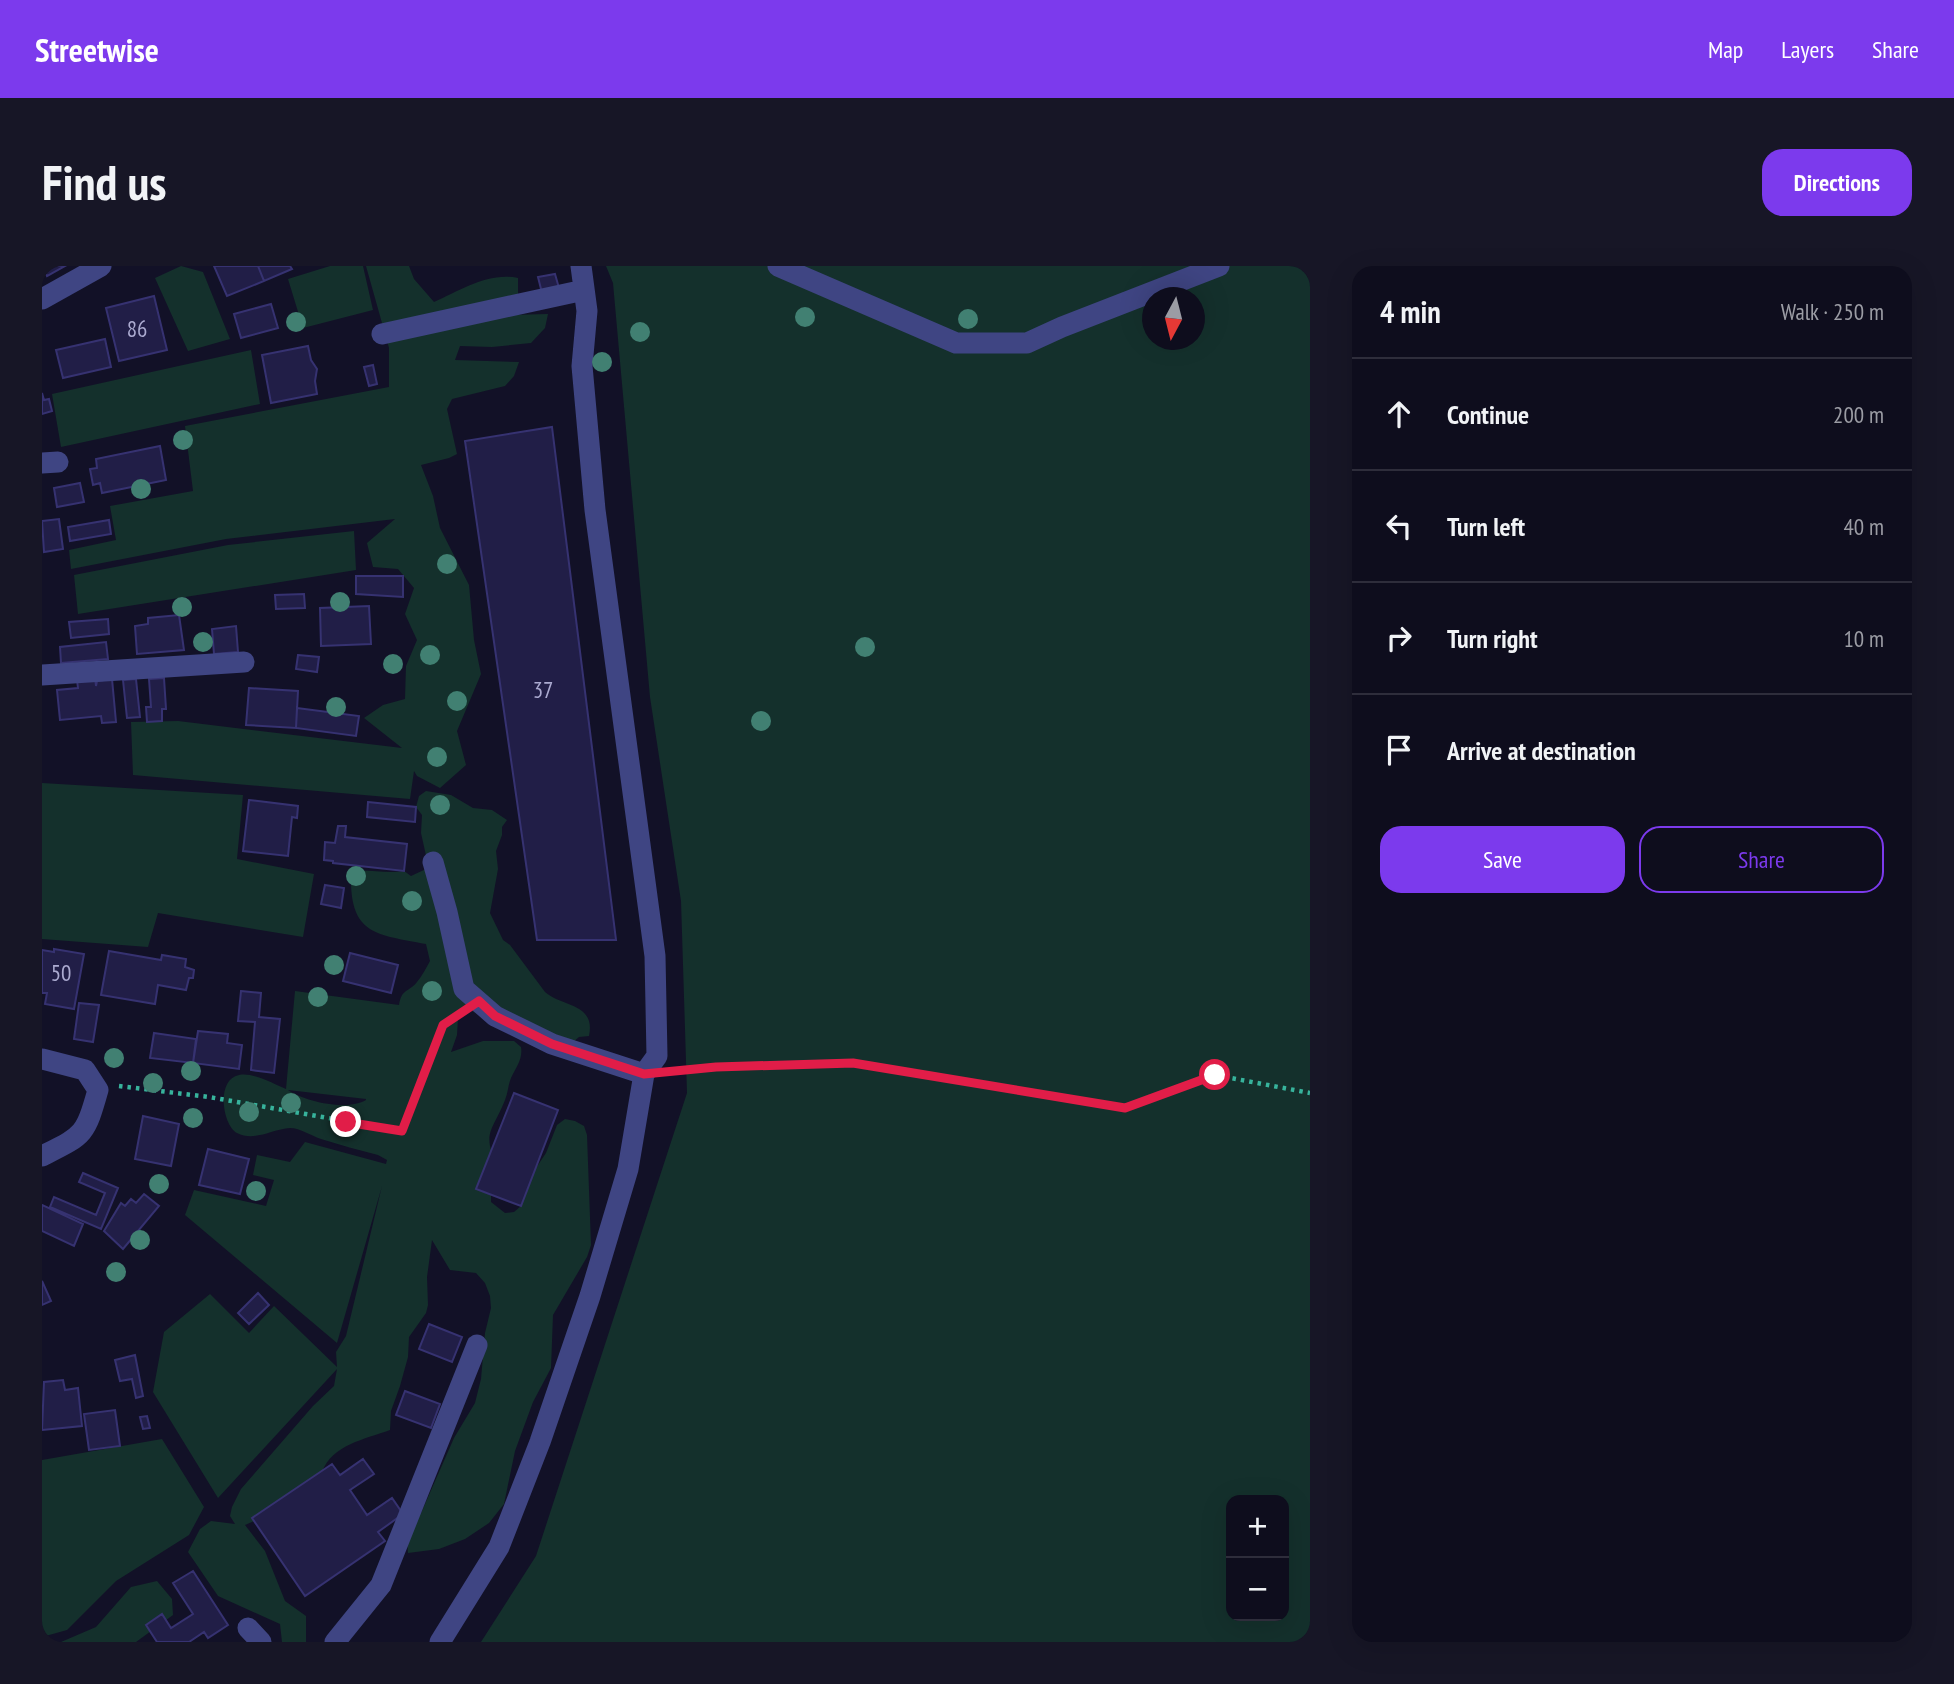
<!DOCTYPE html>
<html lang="en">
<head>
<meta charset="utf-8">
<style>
  body { margin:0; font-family:"PT Sans Narrow",sans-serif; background:#171626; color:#f1f3f6 }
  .controls { position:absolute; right:21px; bottom:21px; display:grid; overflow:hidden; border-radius:14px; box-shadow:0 7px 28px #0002 }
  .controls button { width:63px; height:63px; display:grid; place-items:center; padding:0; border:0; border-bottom:2px solid #2e2d3b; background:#0e0d1d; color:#f1f3f6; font:35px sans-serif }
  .compass { position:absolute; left:1100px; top:21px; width:63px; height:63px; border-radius:50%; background:#0e0d1d; box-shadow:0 7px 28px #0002; rotate:187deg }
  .stop { position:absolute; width:21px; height:21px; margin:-16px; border:5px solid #e11d48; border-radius:50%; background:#fff }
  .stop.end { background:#e11d48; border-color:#fff; box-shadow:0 2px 7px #0008 }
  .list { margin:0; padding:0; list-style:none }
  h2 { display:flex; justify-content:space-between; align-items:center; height:91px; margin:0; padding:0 28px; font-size:30px }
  h2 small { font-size:23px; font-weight:400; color:#9b9ca4 }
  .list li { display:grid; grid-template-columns:46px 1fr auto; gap:21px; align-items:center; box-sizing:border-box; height:112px; padding:0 28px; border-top:2px solid #2e2d3b }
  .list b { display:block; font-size:26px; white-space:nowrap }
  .list em { font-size:23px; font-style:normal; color:#9b9ca4 }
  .actions { display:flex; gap:14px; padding:21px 28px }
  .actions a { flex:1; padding:16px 0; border:2px solid #7c3aed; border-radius:21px; text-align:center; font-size:24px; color:#7c3aed }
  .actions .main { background:#7c3aed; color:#fff }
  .icon { flex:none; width:38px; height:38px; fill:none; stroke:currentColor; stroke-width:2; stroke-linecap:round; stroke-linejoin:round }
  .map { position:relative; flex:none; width:1268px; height:1376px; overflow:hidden; border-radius:21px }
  header { display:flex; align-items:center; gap:42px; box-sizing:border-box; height:98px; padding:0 35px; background:#7c3aed; color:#fff }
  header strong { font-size:33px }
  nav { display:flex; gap:38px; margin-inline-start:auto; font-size:24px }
  .intro { display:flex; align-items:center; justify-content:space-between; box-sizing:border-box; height:168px; padding:0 42px }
  h1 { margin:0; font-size:49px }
  .button { padding:18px 32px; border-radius:21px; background:#7c3aed; color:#fff; font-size:24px; font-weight:700 }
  main { display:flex; gap:42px; padding:0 42px }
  aside { flex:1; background:#0e0d1d; border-radius:21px; box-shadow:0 7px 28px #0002 }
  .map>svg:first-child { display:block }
</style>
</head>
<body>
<header>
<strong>Streetwise</strong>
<nav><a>Map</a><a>Layers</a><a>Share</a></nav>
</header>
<div class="intro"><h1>Find us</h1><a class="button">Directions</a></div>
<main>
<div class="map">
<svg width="1268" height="1376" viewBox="0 0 1268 1376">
  <rect width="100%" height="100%" fill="#121127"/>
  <!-- green -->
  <path fill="#14302c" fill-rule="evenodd" d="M139 0 161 6 188 73 146 85 113 12Z
    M288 0H321L331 44 261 62 246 13Z
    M324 0H367L372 13 392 36C419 24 446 6 476 12V31L467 49 506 48 503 62 489 77 450 81 418 80 413 94 477 96 472 110 463 120 410 133 405 143 415 188 407 192 379 199 391 230 398 262 427 319 432 374 439 408 415 465 424 499 398 522 375 510 372 505 368 533 91 509 89 456 136 455 360 482 322 452 341 439 363 433 364 400 375 374 363 348 372 322 356 303 331 301 325 277 353 253 184 273 29 303 27 284 74 274 68 240 151 225 143 160 347 121V82Z
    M564 0H1268V1376H439L494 1290 645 827 639 635 608 431 571 17ZM1111 32H1153V74H1111ZM1189 1234H1242V1350H1189Z
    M209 84 218 138 19 181 10 128Z
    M312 265 314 304 36 348 32 309 186 279Z
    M0 517 201 529 195 593 272 608 261 671 116 647 106 681 0 673Z
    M384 525 409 529 431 542 450 544 465 554 460 561V569L454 585 456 603 448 647 461 674 468 679 503 726C520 741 554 737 547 770L537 771 530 777 454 759 430 745 421 744 416 752 415 769 409 786 441 775H472L479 781C481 793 474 801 469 812 466 819 466 827 463 834 451 865 438 867 457 902L449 917V936L463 947 472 946 479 940 488 911 504 887 515 859 523 853 533 855 542 860 545 869 549 979 545 991 511 1049 509 1102 491 1136 473 1185 462 1238 447 1257 423 1273 397 1283 366 1287 364 1261 379 1247 412 1172 433 1137 439 1113 443 1067 449 1042 448 1030 443 1017 434 1007 408 1004 390 974 385 1011 386 1039 384 1047 367 1071 366 1091 358 1120 349 1145 348 1164C323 1173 290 1179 280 1206L238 1244 203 1259 223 1285 243 1335 264 1350V1376H240L238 1358 176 1330 146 1286 158 1263 169 1255 193 1258 188 1250 190 1241 199 1223 271 1140 292 1120 295 1103 176 1232 111 1126 122 1066 168 1028 207 1067 232 1040 295 1101 294 1086 304 1070 340 920 295 1077 143 949 152 924 224 940 232 914 211 909 215 889 248 896 263 876 344 898 345 894 336 889C317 884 298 879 279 873 270 870 258 862 248 862 230 863 213 876 195 867 181 860 173 814 197 809 211 806 232 818 244 823L253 725 357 739C360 722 366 727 375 716 380 710 384 702 388 695L384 678C331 668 307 668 309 605 327 603 345 608 362 605L369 610 384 603 385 594 379 567 380 549 374 541 377 530ZM246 824 324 833V834C306 845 263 836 246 824Z
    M120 1173 162 1241 147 1269 74 1315 25 1364 0 1371V1194Z
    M115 1315 130 1333 131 1349 94 1376H19L54 1361 89 1321Z"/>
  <!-- building -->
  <path fill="#211e47" stroke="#363271" stroke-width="2" d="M0 0H23L5 10Z
    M172 0H216L222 15 185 30Z
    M216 0H248L250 3 222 15Z
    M513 8 517 22 500 27 496 11Z
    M112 30 125 84 77 95 64 42Z
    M229 38 236 62 199 72 192 48Z
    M63 73 69 101 21 112 14 84Z
    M266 80 269 94 275 103 273 115 275 128 229 137 220 89Z
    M331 99 335 118 327 120 322 101Z
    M0 127 2 134 7 133 10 145 0 148Z
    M510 161 574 674H495L423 175Z
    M118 180 124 214 60 227 58 217 51 219 48 203 55 202 54 193Z
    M38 217 42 236 15 241 12 222Z
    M17 253 21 283 2 286 0 255Z
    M67 254 69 268 28 275 26 261Z
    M314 310H361V331L314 328Z
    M262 328 263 342 234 343 233 329Z
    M327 340 329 378 279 380 278 342Z
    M137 349 142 384 95 388 93 360 106 358V352Z
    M66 353 67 368 29 372 27 356Z
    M194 360 196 386 172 388 170 363Z
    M64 376 66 393 19 397 18 381Z
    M256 389 277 391 275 406 254 403Z
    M53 412 54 420 55 415 70 413 74 456 60 457 59 450 18 454 15 424 36 422 35 414Z
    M122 412 124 443H120V455L105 456 104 441H109L107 413Z
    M94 413 98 451 85 452 81 414Z
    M207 422 256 425 254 462 204 459Z
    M255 442 317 450 314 470 254 462Z
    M207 534 256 540 255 552 250 551 246 590 201 585Z
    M326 536 374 541 373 556 325 551Z
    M296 560H304L303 571 365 578 362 605 291 597V595L282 594 283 576 293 577Z
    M283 619 302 622 299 642 279 638Z
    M12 683 42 688 32 743 3 738 5 727H0V684L12 686Z
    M67 685 119 694 120 689 144 693 143 701 152 704 151 712H147L144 724 116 719 113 738 59 729Z
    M308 687 356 699 349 727 301 715Z
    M199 725 219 727 217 751 238 753 232 807 209 804 213 756 196 755Z
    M37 737 57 739 51 776 32 773Z
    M156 765 186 768 185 777 200 779 197 803 151 797Z
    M112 767 154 773 151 797 108 792Z
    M472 827 516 844 479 940 434 923Z
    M101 850 137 858 129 900 93 893Z
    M166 883 207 893 198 928 157 919Z
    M41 907 76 922 59 963 8 941 12 931 54 949 63 927 37 916Z
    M102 928 117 940 81 983 62 965 79 937 83 940 89 933 94 937Z
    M0 939 41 958 32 980 0 965Z
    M0 1015 9 1035 0 1039Z
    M216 1027 227 1039 207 1058 196 1047Z
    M387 1058 420 1071 410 1096 377 1083Z
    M93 1089 101 1130 94 1132 90 1113 78 1115 73 1094Z
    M21 1114 23 1124 36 1122 40 1160 0 1164 2 1116Z
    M363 1125 398 1138 389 1162 354 1149Z
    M73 1144 78 1180 47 1184 42 1148Z
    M105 1150 108 1162 101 1163 98 1151Z
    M321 1193 332 1208 308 1224 325 1249 350 1232 361 1248 336 1266 343 1275 263 1330 210 1252 290 1198 298 1209Z
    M151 1305 186 1359 166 1372 162 1366 147 1376H115L104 1359 120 1348 129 1362 151 1348 131 1317Z"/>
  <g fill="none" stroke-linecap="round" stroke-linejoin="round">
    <!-- path -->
    <path stroke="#37b39c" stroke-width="4.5" stroke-dasharray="3.5 5" stroke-linecap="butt" d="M631 806 674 801 811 798 1083 842 1173 809 1268 827
      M77 820 167 831 360 865 401 759 418 747"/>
    <!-- minor -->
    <path stroke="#3f4583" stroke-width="21" d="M736 0 914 77H985L1020 61 1177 0
      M0 33 59 0
      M340 68 542 24
      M0 197 16 196
      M0 409 202 396
      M391 596 405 646 422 723 453 750 510 778 602 808
      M0 793 43 804 56 824C43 870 42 869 0 890
      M206 1362 219 1376
      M293 1376 339 1319 435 1079
      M398 1376 457 1281 498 1176 548 1030 586 903 602 808 615 790 613 690 553 244 540 100 545 45 539 0"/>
  </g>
  <!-- trees -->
  <g fill="#418072">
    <circle cx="763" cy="51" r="10"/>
    <circle cx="926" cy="53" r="10"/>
    <circle cx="254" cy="56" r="10"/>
    <circle cx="598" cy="66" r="10"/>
    <circle cx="560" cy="96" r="10"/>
    <circle cx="141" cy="174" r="10"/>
    <circle cx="99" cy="223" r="10"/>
    <circle cx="405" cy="298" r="10"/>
    <circle cx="298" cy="336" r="10"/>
    <circle cx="140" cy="341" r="10"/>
    <circle cx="161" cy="376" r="10"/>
    <circle cx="823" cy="381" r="10"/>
    <circle cx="388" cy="389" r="10"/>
    <circle cx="351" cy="398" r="10"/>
    <circle cx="415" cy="435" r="10"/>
    <circle cx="294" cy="441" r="10"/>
    <circle cx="719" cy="455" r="10"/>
    <circle cx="395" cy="491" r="10"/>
    <circle cx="398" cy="539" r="10"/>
    <circle cx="314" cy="610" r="10"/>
    <circle cx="370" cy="635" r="10"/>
    <circle cx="292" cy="699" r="10"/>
    <circle cx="390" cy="725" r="10"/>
    <circle cx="276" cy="731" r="10"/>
    <circle cx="72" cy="792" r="10"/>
    <circle cx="149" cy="805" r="10"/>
    <circle cx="111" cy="817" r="10"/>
    <circle cx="249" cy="837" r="10"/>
    <circle cx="207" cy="846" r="10"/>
    <circle cx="151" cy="852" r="10"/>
    <circle cx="117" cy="918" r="10"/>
    <circle cx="214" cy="925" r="10"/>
    <circle cx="98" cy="974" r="10"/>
    <circle cx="74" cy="1006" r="10"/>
  </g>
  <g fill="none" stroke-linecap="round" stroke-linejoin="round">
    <!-- route -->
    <path stroke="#e11d48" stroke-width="9" d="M304 856 360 865 401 759 437 735 453 750 510 778 602 808 674 801 811 797 1083 842 1173 809"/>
  </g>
  <g text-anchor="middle" stroke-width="5" stroke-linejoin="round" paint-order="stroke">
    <!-- number labels -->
    <g font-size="23" fill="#abaad0">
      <text x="95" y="71">86</text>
      <text x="501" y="432">37</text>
      <text x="19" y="715">50</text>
    </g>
  </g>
</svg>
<div class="controls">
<button>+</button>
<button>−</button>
</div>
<svg class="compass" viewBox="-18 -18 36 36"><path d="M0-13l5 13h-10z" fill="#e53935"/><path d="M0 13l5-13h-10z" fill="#9b9ca4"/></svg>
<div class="stop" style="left:1173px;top:809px"></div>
<div class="stop end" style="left:304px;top:856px"></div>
</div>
<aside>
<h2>4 min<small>Walk · 250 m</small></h2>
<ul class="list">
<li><svg class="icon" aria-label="ahead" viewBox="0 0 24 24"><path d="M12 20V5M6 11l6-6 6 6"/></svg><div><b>Continue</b></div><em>200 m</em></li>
<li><svg class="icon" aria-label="left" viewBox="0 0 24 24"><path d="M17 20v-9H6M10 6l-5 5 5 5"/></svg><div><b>Turn left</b></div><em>40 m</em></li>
<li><svg class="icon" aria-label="right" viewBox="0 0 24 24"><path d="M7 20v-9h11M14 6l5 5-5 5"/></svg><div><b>Turn right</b></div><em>10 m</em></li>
<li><svg class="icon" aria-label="arrive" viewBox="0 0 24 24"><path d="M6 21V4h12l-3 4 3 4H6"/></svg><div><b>Arrive at destination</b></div></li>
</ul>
<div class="actions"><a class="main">Save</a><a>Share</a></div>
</aside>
</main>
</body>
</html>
